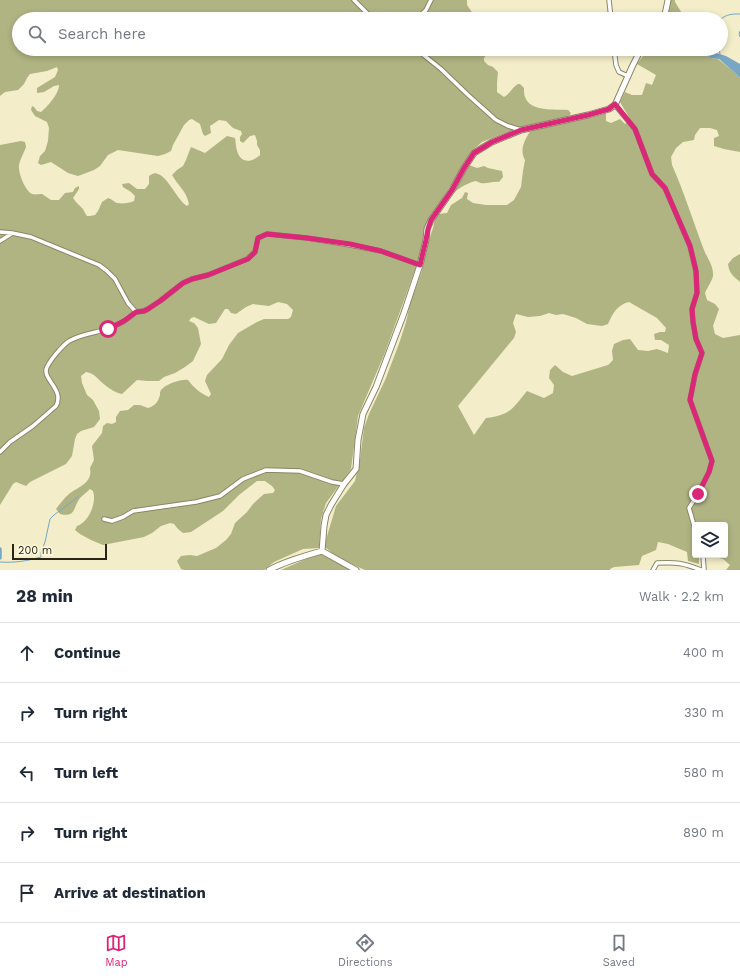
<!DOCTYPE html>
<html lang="en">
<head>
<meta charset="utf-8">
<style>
  body { margin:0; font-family:"Work Sans",sans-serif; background:#f2f2f3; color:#1f2937 }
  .controls { position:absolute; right:12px; bottom:12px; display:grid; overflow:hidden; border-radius:4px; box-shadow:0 2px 6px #0003 }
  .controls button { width:36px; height:36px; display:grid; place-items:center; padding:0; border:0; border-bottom:1px solid #e0e1e3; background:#fff; color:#1f2937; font:20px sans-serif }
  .scale { position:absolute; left:12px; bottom:10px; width:95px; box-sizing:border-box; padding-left:4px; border:2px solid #282518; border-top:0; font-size:11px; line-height:14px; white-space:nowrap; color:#282518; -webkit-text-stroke:3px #fffadd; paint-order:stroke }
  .stop { position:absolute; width:12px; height:12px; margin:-9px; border:3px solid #db2777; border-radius:50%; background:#fff }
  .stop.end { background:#db2777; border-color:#fff; box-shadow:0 1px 4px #0008 }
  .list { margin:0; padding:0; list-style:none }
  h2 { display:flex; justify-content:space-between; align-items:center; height:52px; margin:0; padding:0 16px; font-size:17px }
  h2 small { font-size:13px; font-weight:400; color:#747a83 }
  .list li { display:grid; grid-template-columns:26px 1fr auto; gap:12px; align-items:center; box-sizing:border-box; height:60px; padding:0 16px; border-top:1px solid #e0e1e3 }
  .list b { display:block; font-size:15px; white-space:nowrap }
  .list em { font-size:13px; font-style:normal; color:#747a83 }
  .icon { flex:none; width:22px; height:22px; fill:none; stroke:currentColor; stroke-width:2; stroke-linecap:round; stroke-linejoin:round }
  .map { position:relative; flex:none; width:740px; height:570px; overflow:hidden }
  .search { position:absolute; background:#fff; box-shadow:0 2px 6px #0003; left:12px; right:12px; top:12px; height:44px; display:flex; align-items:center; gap:10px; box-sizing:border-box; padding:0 14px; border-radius:22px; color:#747a83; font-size:15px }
  .sheet { height:352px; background:#fff }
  nav { display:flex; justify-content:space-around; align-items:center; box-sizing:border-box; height:56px; border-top:1px solid #e0e1e3; background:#fff; font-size:11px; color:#747a83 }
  nav a { display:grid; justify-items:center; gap:2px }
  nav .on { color:#db2777 }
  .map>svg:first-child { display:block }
</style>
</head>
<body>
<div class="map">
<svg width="740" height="570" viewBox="0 0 740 570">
  <rect width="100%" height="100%" fill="#f3edc9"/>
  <!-- forest -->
  <path fill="#b0b382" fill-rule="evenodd" d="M0 0H467V5L476 18 475 19H19V49H487V54L484 58V61L488 65 493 67 498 72 497 83V92L504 97C511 93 511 88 518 84H520L524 88C524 91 524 95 525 97 530 112 555 109 568 110L571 113 569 116 512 130 482 142 474 149 470 154 444 196 430 217 427 223 421 252 406 295 384 355 358 416 351 469 326 503 321 519 319 548 303 549 274 562 264 570H184L181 569 177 561 181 556 190 555 197 556 216 548 226 540 231 534 235 523 247 512 253 504 264 494 273 493 275 490 272 486 265 481H257L239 495 223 511 191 532 183 533 178 529 174 524 170 523 161 526 152 533 144 537 103 545 91 540 80 534 75 530 77 526C89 522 97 502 93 491L90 489C87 492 83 495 80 498 73 507 76 518 60 514L56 509C60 504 64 498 69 494 78 487 93 483 90 468L94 460 92 446 102 433 103 426 107 423 112 424 116 422V417L120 411 128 410 134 405H140L148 408C155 406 158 402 160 395 160 392 160 391 162 389 167 384 181 379 188 380 194 388 200 393 209 397L211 394 205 381 207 375 222 359 229 345 238 333 257 322 264 319H288L291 317 293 310 287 304 278 302 269 306 253 304 246 307 236 314 231 313 228 309H225L216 323 209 324 194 317 191 318 189 321 194 323 198 328 201 344 193 361 185 367 175 373 164 377 159 381H147L137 380 122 394C116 393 110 389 105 385 98 380 95 373 86 372L81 376 82 383 87 395 93 400 99 411 100 419 94 427 81 431 77 434 75 439 72 456 66 464 30 482 26 486 16 482 13 484 0 505V145L21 141 25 142 26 147C24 153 20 159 19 165 18 173 25 190 32 194 35 195 39 194 42 194L51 200H59L65 193 73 192 75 188 79 186V189L73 198 76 202 83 209 85 213 87 216H90L95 215 98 211 102 202 108 198C112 199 114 202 117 203 122 204 130 203 134 201L135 196 131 192 123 187 122 184 129 183 137 189H145L149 184V176C151 175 154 172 158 174 168 177 178 201 187 206L189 204C186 190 178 186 172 175L177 170 183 166 186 160 189 152 191 147 205 153 227 136 235 138C236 144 236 152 240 157 246 164 255 160 260 155V150L257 145V141L255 135 250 136 243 143 240 141V137L242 134 241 131 233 128 226 121 219 120 210 126 211 133 205 136 203 134 200 124 192 119 189 120 184 125 173 145 171 151 165 154 158 156 118 150 108 155 100 166 94 170 78 176 68 173 51 162 41 165 38 163 40 156 45 151 48 141 49 128 47 122 35 116 31 110 32 106 34 107 37 111 41 112C47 107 59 94 59 85L54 86 44 92 37 93V88L55 77 58 70 57 67 47 71 30 74 27 78 24 84 18 90 5 92 0 96Z
    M671 0H675V2L683 15V19H667Z
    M648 49H700V51L710 58 718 59 733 71 740 78V152L724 149 714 146V138L719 136 717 130 710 128H700L695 135 694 140 683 142 676 148 671 157 672 165C684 192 693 221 704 250 707 258 714 266 713 276 712 281 707 288 705 293L707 300 715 304 719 309 713 326 715 334 723 338 740 335V570H726L730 565 723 559 706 555H725V525H695V555H699V564L688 561 687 552 668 544 658 542 656 550 642 556 639 565 614 567 610 569V570H365C352 564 335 557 325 547V543L336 506 355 481 360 460 364 428 369 414 386 378 400 341 406 322 410 304 422 271 426 248 433 228 435 218 438 214 447 213 451 205 462 198 465 192 468 193 467 199 473 203 486 205H507L514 200 521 187 523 171 525 160C519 150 525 139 531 130L606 113V121L611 123 620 119 625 124 630 119 620 102 625 92 632 95H642L646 83 652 85 656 75 637 64ZM629 302 657 318 666 328 665 332H660L654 334 655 340H661L669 345 668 353 657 349 648 351 638 350 630 339 623 340 614 344 612 351 613 360 608 365 572 376 563 372 555 365 550 370 549 378 554 385 553 393 544 398 527 391C513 408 511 415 486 418L474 435 458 406 514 338 516 332 513 323 516 314 528 317 540 316 549 313 556 315 563 314 576 318 587 324 602 326 608 324C613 313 617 305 629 302Z
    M469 165 477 168 484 166 488 168 502 171 503 177 499 182C490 181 484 186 476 181 470 182 458 188 454 193 450 197 448 202 444 206L463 172Z
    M740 254V282C733 276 729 273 728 264L733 258Z
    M315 555H322L344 565 352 570H281Z"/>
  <!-- water -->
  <path fill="#78a6c5" d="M700 49H712L716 53 726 56 740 64V78L733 71 719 59 710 58 700 51Z"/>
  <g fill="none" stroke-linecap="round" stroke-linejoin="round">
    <!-- stream -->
    <path stroke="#78a6c5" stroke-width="1" d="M608 12 609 19
      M712 19 715 17 719 19
      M721 19C727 14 732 14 740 14
      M740 31 739 34 740 37
      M719 49 720 54
      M0 562C15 563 27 561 41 557V553L45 542 50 519 54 515 78 497"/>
    <!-- canal -->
    <path stroke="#78a6c5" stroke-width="3.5" d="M0 549V558"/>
    <!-- street casing -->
    <g stroke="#8c8665" stroke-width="5.5">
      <path id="street" d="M354 0 373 19
        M609 0 611 19
        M417 19 426 10 431 0
        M416 49 441 69 468 95 496 120 508 126 521 130
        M614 49 616 65 619 72 628 76
        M615 105 635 129 652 174 665 188 690 246 696 271 697 293 692 309 693 322 696 339 702 353 695 375 690 400 712 461 709 472 698 494 689 508 695 529
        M0 232 12 233 31 237 99 265 107 271 115 279 128 303 136 312 144 311 148 309 160 301 183 283 192 279 208 275 247 259 255 252 258 238 267 234 307 238 350 245 381 251 420 265
        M0 241 11 234
        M0 452 10 442 33 426 56 406C65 389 41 379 47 367 51 359 62 346 69 341 81 334 95 333 107 329 117 326 128 319 136 312
        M104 519 112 521 123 517 133 511 196 502 220 496 243 479 266 470 300 471 332 482 344 484
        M703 555 704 570
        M653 570 657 563C677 562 683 563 701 570"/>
    </g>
    <!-- secondary casing -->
    <g stroke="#8c8665" stroke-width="7">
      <path id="secondary" d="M663 19 666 10 668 0
        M322 551 356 570
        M269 570C286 561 304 556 322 551L324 526 326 515 331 505 344 484 356 469 358 440 363 414 376 387 404 313 420 265 426 240 427 229 431 220 452 190 464 168 474 153 482 148 492 142 521 130 588 115 609 109 615 105 628 76 632 67 639 53 642 49"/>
    </g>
    <!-- street -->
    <use href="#street" stroke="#fff" stroke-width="3.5"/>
    <!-- secondary -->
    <use href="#secondary" stroke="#fff" stroke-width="5"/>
  </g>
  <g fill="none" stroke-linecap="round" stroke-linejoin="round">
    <!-- route -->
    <path stroke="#db2777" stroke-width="5" d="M108 329 124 321 136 312 144 311 148 309 160 301 183 283 192 279 208 275 248 259 255 252 258 238 267 234 307 238 350 244 381 251 420 265 426 240 428 229 431 220 452 190 464 168 474 153 492 142 521 130 588 115 609 109 615 104 635 129 652 174 665 188 690 246 696 271 697 293 692 309 693 322 696 339 702 353 695 374 690 400 712 461 709 472 698 494"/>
  </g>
</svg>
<div class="controls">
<button><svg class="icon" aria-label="layers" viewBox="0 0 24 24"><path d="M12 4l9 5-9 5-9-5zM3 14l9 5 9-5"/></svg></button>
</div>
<div class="scale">200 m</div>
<div class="stop" style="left:108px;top:329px"></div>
<div class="stop end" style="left:698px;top:494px"></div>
<div class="search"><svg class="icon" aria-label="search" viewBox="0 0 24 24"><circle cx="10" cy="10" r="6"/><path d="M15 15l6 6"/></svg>Search here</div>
</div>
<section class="sheet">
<h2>28 min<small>Walk · 2.2 km</small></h2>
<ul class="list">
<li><svg class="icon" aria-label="ahead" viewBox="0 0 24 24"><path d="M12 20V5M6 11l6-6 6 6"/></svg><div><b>Continue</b></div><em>400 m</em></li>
<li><svg class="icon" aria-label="right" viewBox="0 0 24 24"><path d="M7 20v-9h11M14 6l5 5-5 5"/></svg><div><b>Turn right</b></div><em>330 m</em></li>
<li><svg class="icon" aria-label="left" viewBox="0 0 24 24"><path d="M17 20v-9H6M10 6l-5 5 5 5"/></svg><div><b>Turn left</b></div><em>580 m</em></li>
<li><svg class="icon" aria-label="right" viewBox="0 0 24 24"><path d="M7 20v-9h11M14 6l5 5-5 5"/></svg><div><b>Turn right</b></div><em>890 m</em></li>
<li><svg class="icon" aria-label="arrive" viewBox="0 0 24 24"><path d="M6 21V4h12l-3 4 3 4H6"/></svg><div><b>Arrive at destination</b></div></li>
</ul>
</section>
<nav>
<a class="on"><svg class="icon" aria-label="map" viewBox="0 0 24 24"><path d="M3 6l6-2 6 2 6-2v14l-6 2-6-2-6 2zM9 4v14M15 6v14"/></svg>Map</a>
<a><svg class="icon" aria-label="directions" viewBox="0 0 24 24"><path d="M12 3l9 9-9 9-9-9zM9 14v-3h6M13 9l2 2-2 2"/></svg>Directions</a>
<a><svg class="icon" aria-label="saved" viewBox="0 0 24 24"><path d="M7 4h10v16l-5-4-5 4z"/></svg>Saved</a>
</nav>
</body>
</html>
